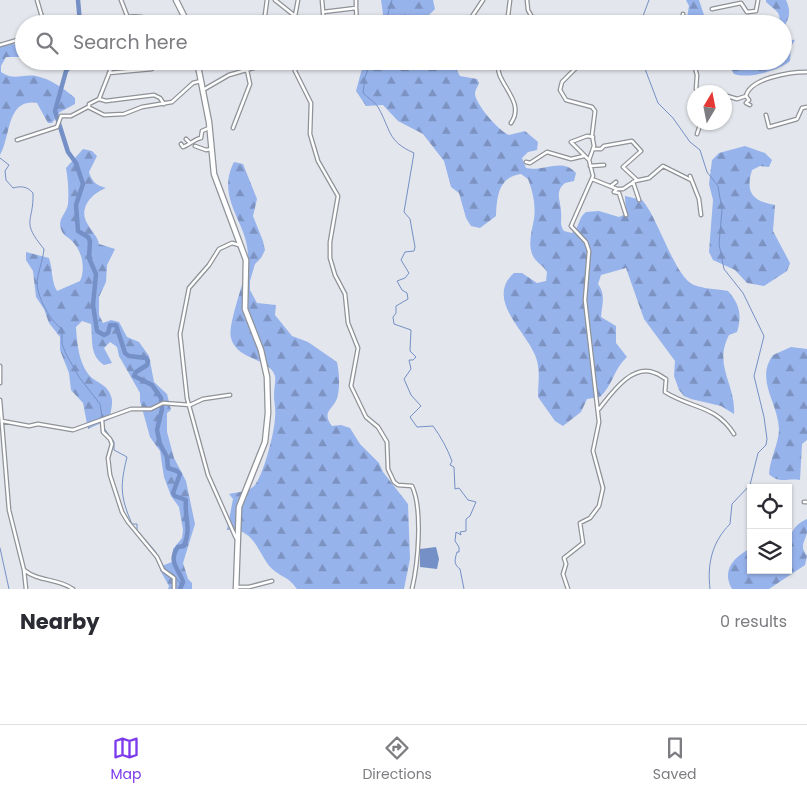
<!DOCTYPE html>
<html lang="en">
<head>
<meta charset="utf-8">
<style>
  body { margin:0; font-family:Poppins,sans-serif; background:#f7f7f7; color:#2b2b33 }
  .controls { position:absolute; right:15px; bottom:15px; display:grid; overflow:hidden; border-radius:0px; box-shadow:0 1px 4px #0004 }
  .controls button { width:45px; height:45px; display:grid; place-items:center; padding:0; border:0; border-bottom:1px solid #e1e1e2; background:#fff; color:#2b2b33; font:25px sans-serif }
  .compass { position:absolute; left:687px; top:85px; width:45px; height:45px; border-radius:50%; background:#fff; box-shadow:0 1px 4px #0004; rotate:10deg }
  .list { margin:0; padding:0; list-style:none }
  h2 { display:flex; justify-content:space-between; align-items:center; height:65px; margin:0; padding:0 20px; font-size:21px }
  h2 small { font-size:16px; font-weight:400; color:#7c7c81 }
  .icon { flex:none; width:28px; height:28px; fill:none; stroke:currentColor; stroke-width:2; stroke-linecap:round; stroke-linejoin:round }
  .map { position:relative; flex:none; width:807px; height:589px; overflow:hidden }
  .search { position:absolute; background:#fff; box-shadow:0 1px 4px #0004; left:15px; right:15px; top:15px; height:55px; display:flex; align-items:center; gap:12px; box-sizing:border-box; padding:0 18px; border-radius:28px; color:#7c7c81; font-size:19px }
  .sheet { height:135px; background:#fff }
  nav { display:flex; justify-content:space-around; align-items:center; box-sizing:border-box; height:70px; border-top:1px solid #e1e1e2; background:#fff; font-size:14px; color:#7c7c81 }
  nav a { display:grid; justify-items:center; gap:2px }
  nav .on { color:#7c3aed }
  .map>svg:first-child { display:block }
</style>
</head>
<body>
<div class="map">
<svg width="807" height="589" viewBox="0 0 807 589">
  <defs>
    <pattern id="forest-firs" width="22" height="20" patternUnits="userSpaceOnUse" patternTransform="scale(1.25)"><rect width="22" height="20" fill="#97b3ec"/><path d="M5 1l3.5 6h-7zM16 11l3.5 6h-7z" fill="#7c92c0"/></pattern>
  </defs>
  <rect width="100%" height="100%" fill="#e3e6ec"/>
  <!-- forest -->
  <path fill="url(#forest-firs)" d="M381 0H433L435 9 428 16 426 24H381L383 14Z
    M686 0H699L707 24H686L689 6Z
    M766 0H786C791 11 790 18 783 28V24H779C782 11 774 10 766 2Z
    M783 39 795 40 791 46 790 61C778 71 749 79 734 74L730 67V61H783Z
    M0 42 18 45 23 48V54L19 57H6L1 66V72C13 81 23 74 36 76 51 79 63 88 75 98V104L60 112 52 123H48L37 103C6 98 11 137 0 155Z
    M364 61H452L460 76 477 79 479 83C478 86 475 90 475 94 476 105 499 131 509 135L525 131 538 142 537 150 528 152 522 158 526 168C544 172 562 157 576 173L574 181 565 183C554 192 561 201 561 212 562 220 559 224 564 231L572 233C580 228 578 217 586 212L599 211 619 217 626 214 625 196 642 200C659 219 675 278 694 285 704 289 717 289 728 291 740 304 742 316 737 332L729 335C713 366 736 384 734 414L721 406 691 399 684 396 679 390 674 376 675 361 644 319 626 268 601 275 598 284C606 295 602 304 601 317L616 326V343L627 357C614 368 613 385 600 397L587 399 581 412 563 426 555 421 538 397C538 382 541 369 535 355 525 330 485 299 514 273H522L537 283 546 281 547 272C543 265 535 262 532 254 528 242 532 230 534 219 536 205 533 192 528 179L521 174C498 177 497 197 496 216L480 228 471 226 466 218 459 193 451 187 444 161 423 134 398 121 383 105 366 106 356 91Z
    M745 146 765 153 772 160 769 167 760 166 752 170C745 193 753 201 775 205L773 231 790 263 787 271 764 286 747 283 735 270 713 260 709 252 713 200 709 184 712 160 719 153Z
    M83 149 92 151 97 156 89 172C92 182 96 185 106 188 93 193 78 207 87 223 91 231 97 235 99 244L115 249 107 265 106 282 99 297V315L103 323 111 320 119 322 127 337 139 342 149 356 154 382 167 394 171 410 167 413V432L174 458 186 481 195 524 183 563 188 579 192 583V589H168L169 586 160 570 164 565 172 562 173 549 182 538 183 530 179 507 171 496 164 477 160 451 150 437 140 401V393L119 356 117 347 110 342 104 348 112 363 104 365C89 355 93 340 91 324L82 321 76 327C77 344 79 366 92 378 100 384 107 385 111 396 114 403 110 411 110 419L88 429 83 403 71 390 69 373 60 350V337L49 323 44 309 36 297 33 271 26 260V252L49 258C53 270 51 281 57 291L80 281C86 268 82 250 71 240 67 236 63 236 61 229 57 219 67 213 68 204 69 191 68 180 66 168Z
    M234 162 243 164 257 199 253 216 263 241 265 250 261 258 255 264 250 281V290L257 303 276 305 275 315 292 336 308 342 337 362C339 372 340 384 338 395 335 410 320 410 332 426L341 425 350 428 360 444 379 463 383 472 408 504 410 559 404 589H297C287 576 287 580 276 572 258 560 258 527 227 530L233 499 229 494C237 492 248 492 254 486 263 477 275 431 275 417 276 410 274 402 274 395 274 389 276 381 275 376 269 357 237 361 231 338 227 323 248 275 248 256 248 222 215 199 234 162Z
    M791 347 807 349V440L802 444 800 480C787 478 779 484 769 474 770 458 779 443 779 429 778 402 755 380 773 355Z
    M807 519C807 523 807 528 807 532 805 543 799 545 807 556L805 565 769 589H732C721 570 734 557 751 548V570H788C788 550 785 528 807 519Z"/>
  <!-- water -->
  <path fill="#7590c6" d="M436 547 439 559 437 569 420 567V549Z"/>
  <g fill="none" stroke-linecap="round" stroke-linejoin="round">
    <!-- stream -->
    <path stroke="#7590c6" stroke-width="1" d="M385 24 392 0
      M640 24 649 0
      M371 61 365 77 363 93C367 97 375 102 378 107 391 130 387 141 414 153L404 212 410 219 415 247 414 251 405 252 401 260 409 273 405 278 397 281 402 290 407 293 408 299 396 306V313L393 317 394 324 411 330 410 351 416 357 413 360H409L411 369 404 379 411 395 421 406 410 417 417 427 433 426C441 437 447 448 452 461L450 465 454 467 455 489 459 488 468 500 476 502 470 516 466 519V531L460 532 461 535 456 532 455 541 459 547V552H457C455 559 453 564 460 569L464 589
      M642 61 658 103 673 118 690 142 700 150 707 172 718 186 722 210 719 244 724 269 743 293 764 336 754 376 764 417 767 439 766 445 758 453 750 485 732 504 730 524C712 542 707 564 710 589
      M0 158 9 165 5 171 6 180 13 188C21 186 27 186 33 193 34 223 20 220 44 249 43 260 37 275 37 284 38 299 51 322 62 329V344L66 354 79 377 100 404 104 428 114 442V450L127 457C120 486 120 496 132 524H137V530L155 551 165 569 174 575 182 586
      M0 548 9 589"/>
    <!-- river -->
    <path stroke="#7590c6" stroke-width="4.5" d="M78 0 80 23
      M74 61 66 71 55 111 68 152 76 163 83 184 76 205 78 231 88 237 90 241 89 258 96 274 93 305 97 331 104 335 108 333 110 325H116L125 353 129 356 146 358 148 361 147 365 136 372 134 376 152 385 161 398 162 409 157 430 160 444 167 457 168 468 177 471 180 474 173 493 175 496 186 500C184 518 192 527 184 546L178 547C167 562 180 570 183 582L180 589"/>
    <!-- street casing -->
    <g stroke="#8f9297" stroke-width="5">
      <path id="street" d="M37 0 44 24
        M121 0 128 18 127 24
        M267 0 265 15 270 24
        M275 0 295 16 298 0
        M322 0 324 24
        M527 0 528 10 536 24
        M356 8V0
        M712 9 741 3 747 12 756 11 758 0
        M323 12 356 8 357 24
        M86 24C108 21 139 9 159 24
        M467 24 483 0
        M507 24 510 0
        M682 24 683 14
        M0 45 24 38
        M242 61 245 70
        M293 61 295 71 311 103 310 134 318 161 338 196 330 242V258L335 275 345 294 348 323 358 348 351 386 366 417 378 427 387 442 388 469 394 482 398 485 412 486C423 509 418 564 412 589
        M496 61C498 66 498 71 500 76 507 92 523 106 511 123
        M693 61 697 75 696 89 701 92
        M109 73 152 69 153 61
        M203 90 229 75 278 61
        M724 95 737 99 746 96
        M99 99 106 101 154 95 160 98 164 104
        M750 105 746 103 749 100 746 96C750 78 790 72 807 72
        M89 107V104L99 99 114 61
        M766 115 769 127 797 119 802 108 807 107
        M233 128 250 84 247 70
        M697 134 701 122
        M186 139 190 143
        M17 140 57 127 61 116H71L88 107 104 115 124 114 142 107 172 102 193 83 201 81
        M181 144 183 147C190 145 194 139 201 138L202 131 209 128
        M195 146 206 150 212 149
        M593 149H601L604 146 632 141 641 151 623 167 637 180
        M589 160 571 142 587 136 593 137
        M526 162 530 163 547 152 571 159 584 156
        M590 166 604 165
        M690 176 699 199 701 215
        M592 179 617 189H623L635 181 649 178 663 166 691 180
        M633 182 639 200
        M611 186 616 182
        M617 189 614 192 619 193 626 215
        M0 366V383
        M0 400 9 510 24 570 26 589
        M599 409C611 394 632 363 655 373 659 374 662 377 666 379L665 392C692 409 716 405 734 434
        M102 420 103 432 110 439 112 444 108 458 110 475 122 512 128 522 157 557 163 570 174 578V589
        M2 421 29 426 38 424 73 430 131 409H151L163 403 190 405 203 399 230 395
        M804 502H807
        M236 538 208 475 187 398 180 334 189 288 209 265 219 249 232 243 239 245
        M24 570C39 582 57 578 73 589
        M236 587H249L272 581
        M568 589 563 574 566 564 564 558 583 543 580 523 590 518 599 506 603 488 593 451 599 422 585 300 589 251 586 242 571 226 593 176 589 160 594 146 592 135 595 111 592 107 566 100 560 90 562 82 577 67 576 61"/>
    </g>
    <!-- primary casing -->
    <g stroke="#8f9297" stroke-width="7">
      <path id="primary" d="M176 0 188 24
        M197 61 209 122 214 174 246 260 245 309 261 350 267 377 268 413 265 442 239 507 236 589"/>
    </g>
    <!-- street -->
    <use href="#street" stroke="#fff" stroke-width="2.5"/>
    <!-- primary -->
    <use href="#primary" stroke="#fff" stroke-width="4.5"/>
  </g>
</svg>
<div class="controls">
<button><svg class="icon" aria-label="locate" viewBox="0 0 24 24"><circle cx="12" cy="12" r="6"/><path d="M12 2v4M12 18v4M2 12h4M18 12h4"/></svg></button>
<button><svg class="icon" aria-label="layers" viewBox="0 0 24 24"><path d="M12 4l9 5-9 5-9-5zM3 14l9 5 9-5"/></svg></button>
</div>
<svg class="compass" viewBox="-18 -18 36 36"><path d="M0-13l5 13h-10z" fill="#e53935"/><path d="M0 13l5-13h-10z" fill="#7c7c81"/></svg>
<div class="search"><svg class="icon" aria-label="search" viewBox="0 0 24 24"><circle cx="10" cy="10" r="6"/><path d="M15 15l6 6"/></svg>Search here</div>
</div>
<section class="sheet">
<h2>Nearby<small>0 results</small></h2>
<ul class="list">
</ul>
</section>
<nav>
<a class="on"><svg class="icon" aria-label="map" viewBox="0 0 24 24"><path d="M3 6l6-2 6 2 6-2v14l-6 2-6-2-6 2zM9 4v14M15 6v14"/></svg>Map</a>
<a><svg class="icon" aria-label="directions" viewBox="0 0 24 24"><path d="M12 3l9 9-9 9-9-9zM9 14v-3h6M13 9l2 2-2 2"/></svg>Directions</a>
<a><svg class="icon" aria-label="saved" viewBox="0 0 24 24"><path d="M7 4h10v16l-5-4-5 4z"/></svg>Saved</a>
</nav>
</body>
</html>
